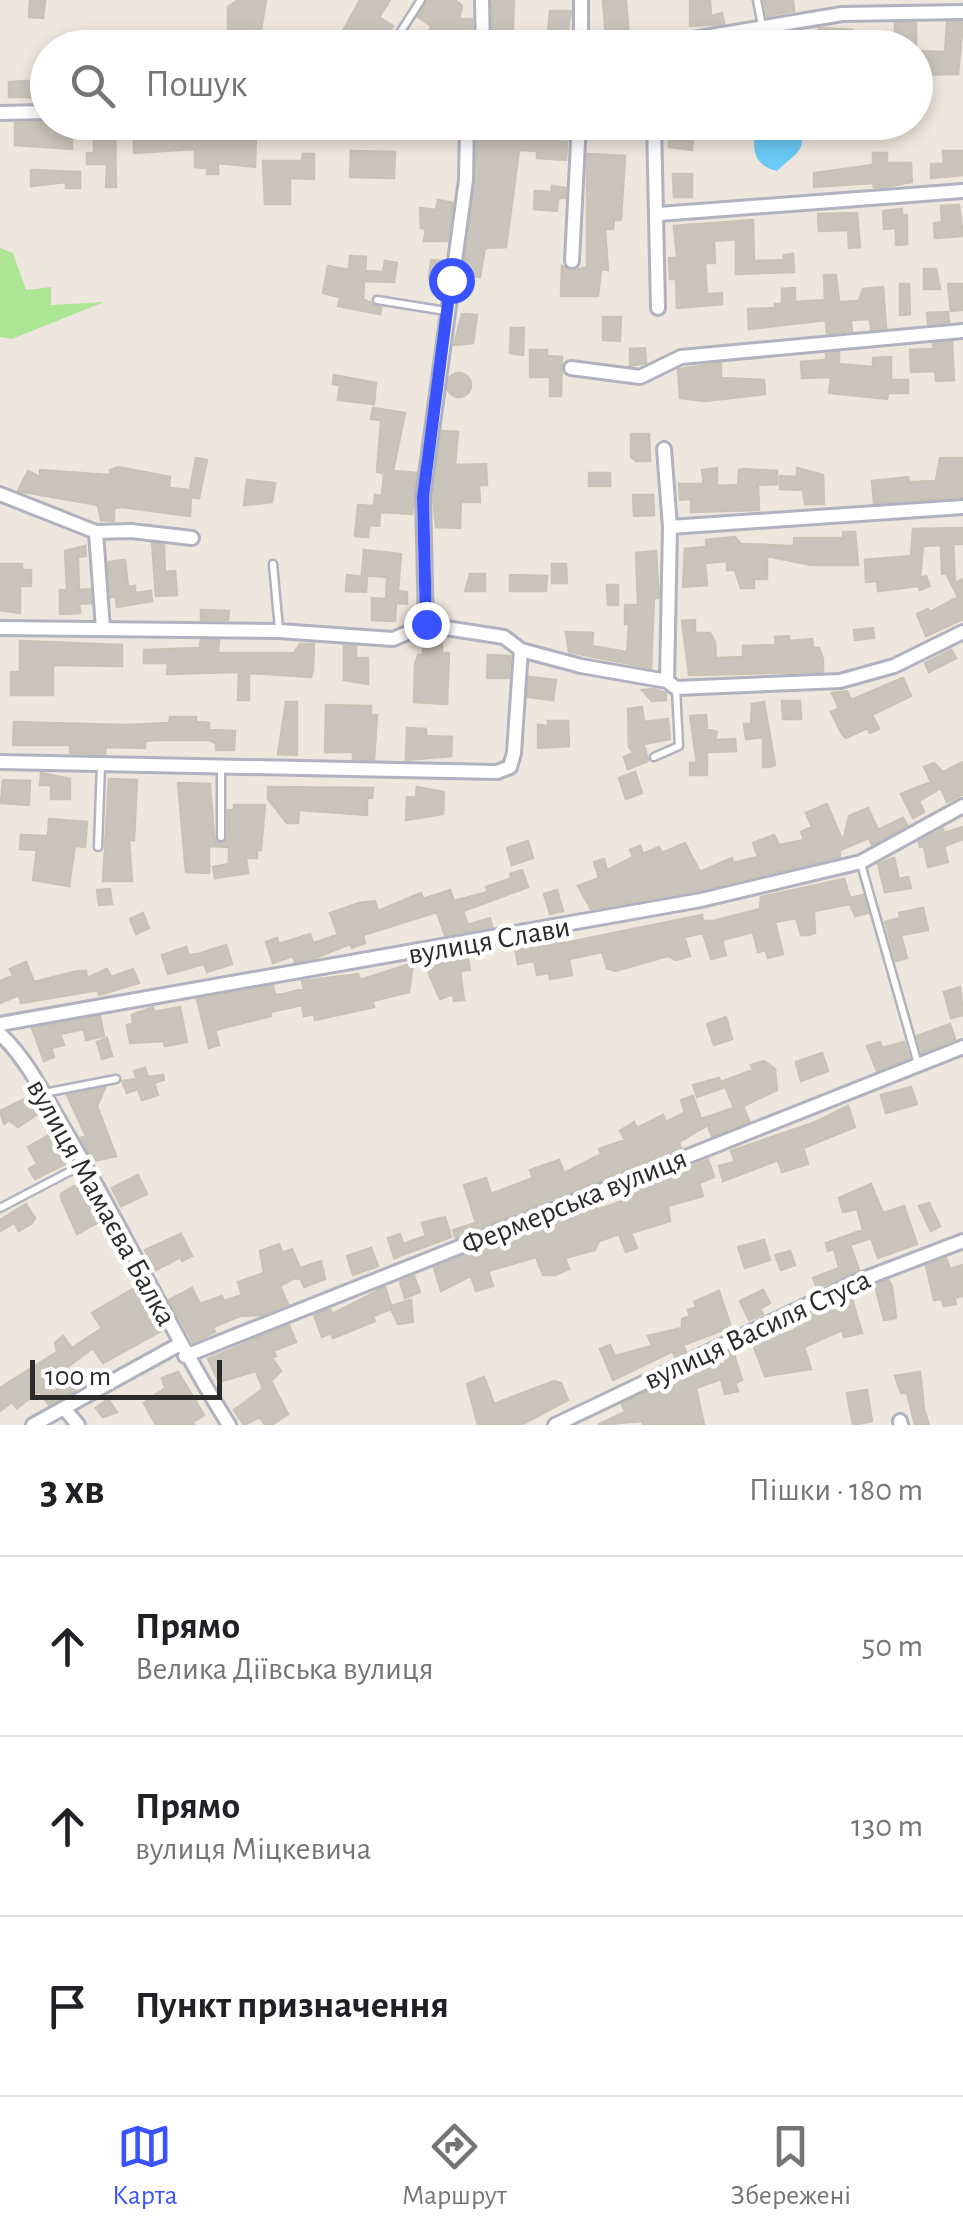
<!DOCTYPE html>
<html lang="uk">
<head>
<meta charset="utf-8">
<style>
  body { margin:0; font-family:"Alegreya Sans",sans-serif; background:#f2f2f2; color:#202124 }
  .scale { position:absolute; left:30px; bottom:25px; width:192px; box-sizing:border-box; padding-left:10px; border:5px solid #2b2b2b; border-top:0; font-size:28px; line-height:35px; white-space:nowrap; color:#2b2b2b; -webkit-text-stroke:8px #fff; paint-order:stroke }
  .stop { position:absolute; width:30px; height:30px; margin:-22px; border:8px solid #3853ff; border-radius:50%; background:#fff }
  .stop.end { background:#3853ff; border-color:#fff; box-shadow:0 2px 10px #0008 }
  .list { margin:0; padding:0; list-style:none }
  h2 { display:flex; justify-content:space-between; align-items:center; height:130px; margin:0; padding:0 40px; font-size:42px }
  h2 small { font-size:32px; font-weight:400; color:#757577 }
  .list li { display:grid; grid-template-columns:65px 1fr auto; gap:30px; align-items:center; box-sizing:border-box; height:180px; padding:0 40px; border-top:2px solid #e0e0e0 }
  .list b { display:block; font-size:38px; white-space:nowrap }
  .list p { margin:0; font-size:32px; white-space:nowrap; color:#757577 }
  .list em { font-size:32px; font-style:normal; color:#757577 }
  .icon { flex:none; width:55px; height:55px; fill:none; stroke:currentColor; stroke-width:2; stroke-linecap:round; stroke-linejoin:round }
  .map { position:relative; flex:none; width:963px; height:1425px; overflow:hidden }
  .search { position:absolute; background:#fff; box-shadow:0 5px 15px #0003; left:30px; right:30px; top:30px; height:110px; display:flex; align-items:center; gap:25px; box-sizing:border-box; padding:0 35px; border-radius:55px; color:#757577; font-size:38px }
  .sheet { height:670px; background:#fff }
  nav { display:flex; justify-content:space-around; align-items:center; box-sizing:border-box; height:140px; border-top:2px solid #e0e0e0; background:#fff; font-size:28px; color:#757577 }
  nav a { display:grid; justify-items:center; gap:5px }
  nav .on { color:#3853ff }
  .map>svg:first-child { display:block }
</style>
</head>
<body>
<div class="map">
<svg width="963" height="1425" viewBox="0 0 963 1425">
  <rect width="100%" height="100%" fill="#eee7dd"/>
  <!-- green -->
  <path fill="#ade796" d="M0 248 13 253 26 290 51 287V305L104 302 12 339 0 337Z"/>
  <!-- water -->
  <path fill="#6ac9f5" d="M761 123H798C809 152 796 152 777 171 753 166 748 143 761 123Z"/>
  <!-- building -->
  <path fill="#c9c4bc" stroke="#c9c3b6" stroke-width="2.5" d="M30 0H45L43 18 29 17Z
    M238 0H266L260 36H246L245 48 228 47V7Z
    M360 0H390L379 17 393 26 385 38 390 48 369 41 367 45 344 29Z
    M428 0H455L462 6 459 19H472L473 48 426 42 431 26 418 17Z
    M492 0H514L512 48H493Z
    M603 0H626L629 36 606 38Z
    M690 0H710L711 16 722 13 724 24 690 26Z
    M764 0H793L794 11 767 16Z
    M550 11H571L566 42H547Z
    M947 22H963L958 74 916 75V51L945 52Z
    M895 23H916V48H895Z
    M819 28 853 30 852 41 836 40 835 48H818Z
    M282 34 304 35V48H282Z
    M48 80V97H9V82Z
    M48 122H72V149L15 145V123Z
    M158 122H203L202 131 256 130 255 167 218 163V174H207L208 168 195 167V149L134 153V129H158Z
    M479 122H533V127L538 128 537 140 567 142 566 160 537 158V151L519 150 506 247 485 248 480 277 463 274Z
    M669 122H694L692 150 669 147Z
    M94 129H115L116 187H106L107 164H87V153H94Z
    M351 151 395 152 394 178 350 177Z
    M943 151H963V175L931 178V164H944Z
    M873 153H887V163H911L912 182 884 187H874L873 183 814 187V173L873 165Z
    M303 154H314V179L290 178V204H265L263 161H302Z
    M587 154 625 156 621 220H614L613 229H605L608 270 601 269 598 296H561L562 266 572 271 587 267Z
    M31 170 80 172V188H66V182L31 186Z
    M673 174H692V197H674Z
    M552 186 566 188 565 198H558L557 211 534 209 535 191 551 192Z
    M438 200 453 203 448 241H424L426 229 421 228 420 208 436 210Z
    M959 205 963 236 935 238 934 223 942 222 941 206Z
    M902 209V215H907V244L896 245V228L884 229 883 211Z
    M857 213 860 247 849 248 848 230 819 231 818 214Z
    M753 220 754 261 784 260V255L793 254 794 272 736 274V239L714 241 715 263H705L707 294 722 293V304L677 308 676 279H670L669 258H677L674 226Z
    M350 256 366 257 365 271 383 272 385 261 397 263 394 282 364 281 363 299 381 308 380 314 338 306 340 297 323 293 328 266 349 270Z
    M431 260 445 261 442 281 429 279Z
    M924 269H936L940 289H924Z
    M824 275H836L839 302 859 301 863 289 883 287 886 328 871 329 870 319 851 320 852 331 827 334 826 320 749 329 748 309 775 308V304H782V289L795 288V302L825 300Z
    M900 284H909L910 314 900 315Z
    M948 284H963V310L951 311Z
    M948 312 949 322 928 324 927 313Z
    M462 314 477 315 473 343 454 345Z
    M603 317H621L620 341 603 340Z
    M511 328H524L523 355 510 353Z
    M952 342 954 380 936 381 935 371 911 372 910 350 934 349 933 344Z
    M645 348 646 363 630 366V349Z
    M530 350H547V356L562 357 561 396H550V377H530Z
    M839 352V364L873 367V358L891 357V380H908V393H888L887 399 829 393 831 377 802 378 801 362 826 360V354Z
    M721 363V378L764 380 765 394 705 401 680 398 678 369Z
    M447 385a12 12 0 1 1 24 0a12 12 0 1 1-24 0Z
    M334 375 376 383 374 404 338 400 340 385 333 384Z
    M373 408 405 413 393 471 416 473 412 514 380 512 379 526 369 525 368 537 355 536 358 505 374 506 375 495 382 496 384 473 377 472 381 420 371 419Z
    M442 431 458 432 455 465 486 464 487 485H479L480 502H461L460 528 436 527 433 498Z
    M631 434H649L650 461H636L631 457Z
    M196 458 207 460 199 498 191 497 190 516 122 507 114 508V521L101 520 98 505 18 491 28 471 40 477V470L110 475V470L118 467 170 477 169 488 190 490Z
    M940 458H963V497L874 503 872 481 908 477 909 482 936 481Z
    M717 468V486L738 485 739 470 743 469 777 471V484L758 485 759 510 691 512V499L680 500 679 484H704L702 470Z
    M797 468 823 475 824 504H805L803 490 780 489V476L797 477Z
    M589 473H610V486H589Z
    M247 480 275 483 272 502 244 505Z
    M633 495H653L654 515 634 516Z
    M963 528V544H953L955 583 963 579V619L926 636 917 614 928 609 930 612 958 597 946 573 942 574 941 545 923 546 920 578 926 576 930 586 920 590 918 586 878 591 877 581 866 582 865 560 911 556 913 529Z
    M843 532H855L858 565H811L767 556V579H754V588H741L735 570H727V561L705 563 707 585 683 587 685 549 706 547V540L735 537 741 544 794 546V538H843Z
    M152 543 164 545 165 572 175 571 177 595 156 596Z
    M85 546 86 556 78 557 79 590 90 589 91 603 79 604 80 613 60 614V590H67L65 551Z
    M364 550 401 554 398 591 407 592V604L396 603 395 621 372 620V598L386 599 387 577 362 575Z
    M656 551 659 598H654L651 668 569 652 566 632 593 633 592 646 627 652 629 624H625V605H638L636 553Z
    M125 560 128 587 135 586V593L151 591 152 601 117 607 116 597H111L108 562Z
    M0 564H22V570H31V586H20V613L0 610Z
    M552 564H566L567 583H552Z
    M470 574H485V591H465Z
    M347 575 367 577 366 592 346 591Z
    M510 575 547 576 546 591H510Z
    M607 585H618V605H608Z
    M201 610 229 611 228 620H201Z
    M695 620V633H710L715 642 716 658 743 657V646L776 645 775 637 789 636V641L812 639 813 648H819L823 659V672L689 675 682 621Z
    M873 628 874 638 855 640 854 630Z
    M423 639 442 640V653H449L447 704 414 702 415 664 418 655H423Z
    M201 640H219L218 653H294L300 644H314L313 670 311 677 249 673V700H238L239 672 167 674 168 663H144V650L200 648Z
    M20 641 122 645V666L53 665V695H11V672H20Z
    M344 646H356V658H368V684L344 680Z
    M951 650 956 658 929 672 925 663Z
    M488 655 510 656 509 678H487Z
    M529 677 556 680 553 700 528 697Z
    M903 678 911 696 872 715 879 729 870 733 867 728 846 738 842 734 831 712 839 708 832 693 847 691 851 700Z
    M653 689 666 693V700L652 701 642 690Z
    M782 701H800L801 719H783Z
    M286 702H297V755L278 754Z
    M764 702 775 765 769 767H763V737L746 739 744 724H751L752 704Z
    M326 705 371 706V715H377L374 760 353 759V752H325Z
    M642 707 644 722 668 719 670 739 644 744 648 761 628 769 624 757 634 753 629 747 628 709Z
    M706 715 707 729 717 732 715 740 735 739 736 751 707 752V775H690V763H697L690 716Z
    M170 717H196V722L209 723V730L235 731 234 750H216V743L209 740H156L145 741V748L106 747 105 754 70 753V745H13L14 722 126 725 169 723Z
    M548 721H568L569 746 538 748V725L548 726Z
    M407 728 426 729V736L452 737 451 756 406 760Z
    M963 762V794L947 802 941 788 919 801 924 812 913 818 901 794 931 782 924 767 934 763 943 772Z
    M635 772 642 793 626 799 619 778Z
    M41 773 70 779V799H51V785H40Z
    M109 779 137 780 134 840H129L132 881H103Z
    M3 780 30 781 29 805 1 803Z
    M178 783 210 784 214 838 220 844 228 838V810H234V805H265L261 850H257V858H246L248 873 215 878 213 867 229 864V847L209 846V873L186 872Z
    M268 787 373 788 372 798H367V815L299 810 298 823H287L268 799Z
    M417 787 444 792 443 814 406 820 407 797 416 798Z
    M827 804 843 842 849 816 868 808 878 830 903 818 907 825 872 845 869 838 840 850V857L699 890 591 909 578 886 599 878 594 862 604 859 607 870 633 857 630 850 640 846 643 854 659 847 662 853 685 843 700 872 732 858 733 863 758 857 753 843 774 835 779 845 804 840 801 832 812 827 806 813Z
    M49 819 87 822 85 847 75 846 69 886 33 880 37 850 20 849 21 835 48 836Z
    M963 827V839L944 846 948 862 928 867 924 846 920 847 919 842 943 829 944 833Z
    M528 841 533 858 512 865 507 848Z
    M894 858 899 879 908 877 911 888 885 892 878 864Z
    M522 870 528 887 463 911 468 925 490 918 492 927 445 935 437 912 363 935 365 943 352 948 350 944 312 959 295 962 293 956 273 963 266 942 277 938 279 944 310 934 313 943 338 935 330 913 359 903 375 901 378 911 421 893 423 899 450 890 454 901 488 892 486 887 512 878 510 874Z
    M844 879 850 898 863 895 868 913 855 916 850 904 814 911 815 933 808 935H801L796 918 775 922 783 954 768 958 766 950 758 952 753 932 722 940 726 955 711 959 703 933 684 937 690 956 676 960 668 956 615 971 607 968 602 952 569 959 572 975 550 979 549 973 537 975 534 961 518 964 515 948 526 942 548 938 550 944 565 943 702 915 703 921H713L760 909 761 897Z
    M110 889 112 904 99 905 97 890Z
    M557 890 563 911 550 914 544 894Z
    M923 908 928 930 901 935 907 958 896 961 885 922 900 918 899 913Z
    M143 913 149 928 136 934 130 919Z
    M226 945 232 964 207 972 204 964 168 974 162 955 186 947 189 955 198 954Z
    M468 958 470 970 460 971 464 1000 454 1001 453 994 440 999 426 967Z
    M26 962 34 982 78 971H86L87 978 107 969 111 977 133 969 139 983 99 995 98 990 21 1003 19 995 0 1003V981L13 976 10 969Z
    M413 963 409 992 372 1001 374 1007 315 1020 314 1014 304 1016 302 1005 270 1012 271 1016 215 1030 219 1045 209 1048 197 999 273 986 275 995 283 994 304 989 302 981 358 974 360 980Z
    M960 987 963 1015 951 1018 944 992Z
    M153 1007 154 1012 180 1007 187 1042 165 1046 164 1041 130 1043 127 1025 133 1024 132 1015Z
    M100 1016 104 1036 86 1040 84 1029 60 1034 64 1045 51 1048 54 1057 44 1061 32 1028Z
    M726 1017 732 1039 714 1045 707 1024Z
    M950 1024 955 1039 922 1053 917 1036Z
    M107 1038 112 1056 102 1059 97 1042Z
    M880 1042 882 1048 904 1042 909 1058 877 1071 867 1046Z
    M822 1053 828 1071 801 1081 796 1062Z
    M764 1061 775 1069 777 1090 743 1106 749 1121 712 1136 708 1125 679 1142 681 1148 456 1238 453 1230 476 1223 464 1185 486 1178 491 1194 533 1178 530 1170 559 1160 564 1173 601 1154 599 1149 625 1140 620 1131 634 1122 637 1128 663 1115 666 1122 685 1112 681 1100 693 1096 701 1119 734 1108 723 1081 753 1070 751 1065Z
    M145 1068 148 1077 163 1075 164 1080 154 1083 158 1095 142 1100 138 1089 127 1093 122 1081 137 1079 134 1071Z
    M719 1078 723 1088 697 1097 693 1085Z
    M911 1087 917 1104 886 1113 881 1095Z
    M105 1088 97 1106 116 1156 94 1161 81 1138 86 1136 67 1095Z
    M33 1095 39 1106 33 1110 36 1115 18 1127 9 1120 4 1124 0 1111Z
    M848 1106 855 1127 803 1148 808 1164 782 1172 778 1160 723 1181 719 1166 735 1162 731 1151 813 1123Z
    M49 1135 65 1164 35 1179 29 1169 37 1164 28 1147Z
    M708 1160 714 1177 699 1183 703 1196 668 1206 670 1221 631 1233 637 1248 626 1252 619 1234 599 1241 595 1250 565 1258 569 1269 555 1275H543L536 1257 488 1271 493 1286 476 1291 471 1276 441 1291 434 1268 588 1207 599 1209 626 1200 635 1195 633 1189Z
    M138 1175 147 1194 121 1206 112 1188Z
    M871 1184 883 1213 904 1206 917 1244 878 1258 871 1238 850 1245 859 1270 817 1288 813 1278 839 1268 834 1249 828 1251 826 1243 863 1230 857 1209 843 1212 839 1198Z
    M74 1186 81 1188 99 1222 77 1234 61 1198V1194Z
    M929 1203 940 1226 931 1231 919 1206Z
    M26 1204 35 1218 32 1223 19 1231 14 1223 0 1231V1220Z
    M445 1217 451 1237 394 1258 388 1238 400 1234 403 1244 426 1236 422 1223Z
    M181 1234 192 1256 182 1261 181 1257 156 1270 145 1250Z
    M764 1240 770 1260 745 1268 738 1247Z
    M279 1244 282 1253 292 1249 300 1268 321 1261 325 1279 304 1287 301 1279 295 1278 280 1286 288 1304 261 1315 240 1316 213 1327 215 1332 193 1342 169 1300 192 1288 200 1304 222 1296 224 1301 242 1295 238 1282 264 1273 260 1251Z
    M371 1248 378 1266 353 1275 347 1256Z
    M790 1251 795 1265 781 1270 775 1255Z
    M946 1258 950 1269 963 1265V1296L954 1298 956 1304 944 1306 942 1299 934 1300 926 1266Z
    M414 1276 420 1292 405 1298 400 1282Z
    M888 1280 892 1286 896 1318 884 1320 875 1285Z
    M385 1287 391 1306 411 1300 413 1322 398 1324 391 1309 373 1316 375 1321 333 1338 331 1333 322 1337 314 1315 330 1309 332 1314Z
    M133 1289 161 1331 103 1363 93 1348 66 1368 75 1390 49 1405 39 1391 17 1408 12 1402 0 1411V1388L57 1352 55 1343 63 1336 72 1348 102 1328 92 1313Z
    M763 1290 770 1303 760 1309 763 1314 749 1320 740 1301Z
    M719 1291 731 1327 683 1345 686 1352 675 1357 673 1351 613 1380 600 1349 610 1345 615 1356 652 1346 648 1336 682 1328V1319L690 1316 688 1310 696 1307 694 1302Z
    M851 1296 862 1333 844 1337 842 1330 804 1347 811 1369 765 1376 752 1342 795 1330 794 1325 809 1319 808 1316Z
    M289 1325 296 1342 273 1351 276 1356 272 1358 281 1371 271 1381 288 1414 272 1425H265L260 1417 244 1425 234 1410 263 1389 256 1371 219 1382 208 1359Z
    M733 1351 742 1380 735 1383 738 1391 725 1394 721 1379 696 1388 704 1425H643L642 1421 598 1425 625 1412 622 1404 695 1370 726 1363 724 1356Z
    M178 1372 204 1415 193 1422 195 1425H156L144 1403 165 1388 162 1378Z
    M920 1372 924 1409 929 1425H915L907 1393H901L895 1376Z
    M484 1377 494 1404 554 1381 561 1383 568 1400 521 1425H478L467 1384Z
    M867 1390 872 1421 853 1425 847 1393Z
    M108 1399 117 1412 103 1417 96 1408Z"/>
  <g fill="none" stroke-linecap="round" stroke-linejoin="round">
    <!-- lane casing -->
    <g stroke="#b1b2c0" stroke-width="11">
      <path id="lane" d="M757 0 762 26
        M394 42 421 0
        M377 300 446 311
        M273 564 279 629
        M654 757 679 746 676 689
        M221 837V767
        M98 847 101 765
        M861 864 918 1064
        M44 1093 116 1079
        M0 1208 84 1164"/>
    </g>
    <!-- street casing -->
    <g stroke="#b1b2c0" stroke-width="18">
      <path id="street" d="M482 0 483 48
        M581 0V48
        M639 48 842 14 963 12
        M0 113 48 112
        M386 122 467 123
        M654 122 658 308
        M659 214 963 191
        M572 261 579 122
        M571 368 640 377 681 357 963 331
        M664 449 670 527 667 681 676 688 840 681 894 666 963 632
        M0 494 96 532 131 531 192 538
        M670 527 963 507
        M96 532 103 629
        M426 625 423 497 466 180 467 122
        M0 628 279 631 393 639 426 625 504 637 521 650 581 666 667 681
        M0 762 497 772 510 767 514 753 521 650
        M0 1024 701 900 861 862 963 806
        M0 1034C28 1060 45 1097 64 1129 122 1226 169 1329 229 1425
        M185 1356 963 1047
        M64 1408 78 1425
        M900 1421 901 1425
        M33 1425 180 1344
        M555 1425 853 1283 963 1241"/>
    </g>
    <!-- lane -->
    <use href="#lane" stroke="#fff" stroke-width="6"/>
    <!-- street -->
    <use href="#street" stroke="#fff" stroke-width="12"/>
  </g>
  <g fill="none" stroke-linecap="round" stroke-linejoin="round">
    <!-- route -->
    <path stroke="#3853ff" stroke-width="12" d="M426 624 423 497 451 280"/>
  </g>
  <g text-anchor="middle" stroke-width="9" stroke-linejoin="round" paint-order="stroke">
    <!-- street labels -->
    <g font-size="30" fill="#2b2b2b" stroke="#fff">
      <text transform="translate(489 940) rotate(-10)" y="10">вулиця Слави</text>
      <text transform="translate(574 1201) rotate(-22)" y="10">Фермерська вулиця</text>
      <text transform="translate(102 1202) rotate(61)" y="10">вулиця Мамаєва Балка</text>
      <text transform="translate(757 1329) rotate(-25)" y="10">вулиця Василя Стуса</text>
    </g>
  </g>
</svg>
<div class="scale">100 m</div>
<div class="stop" style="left:451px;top:280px"></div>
<div class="stop end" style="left:426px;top:624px"></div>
<div class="search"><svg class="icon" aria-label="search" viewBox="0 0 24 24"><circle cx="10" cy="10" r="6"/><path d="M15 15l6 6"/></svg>Пошук</div>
</div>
<section class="sheet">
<h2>3 хв<small>Пішки · 180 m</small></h2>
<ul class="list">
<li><svg class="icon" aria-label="ahead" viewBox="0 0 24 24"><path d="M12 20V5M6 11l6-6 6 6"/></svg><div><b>Прямо</b><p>Велика Діївська вулиця</p></div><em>50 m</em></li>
<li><svg class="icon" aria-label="ahead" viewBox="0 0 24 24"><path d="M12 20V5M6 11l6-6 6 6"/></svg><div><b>Прямо</b><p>вулиця Міцкевича</p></div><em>130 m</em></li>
<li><svg class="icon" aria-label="arrive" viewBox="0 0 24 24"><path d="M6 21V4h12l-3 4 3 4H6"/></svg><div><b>Пункт призначення</b></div></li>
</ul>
</section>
<nav>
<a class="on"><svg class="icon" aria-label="map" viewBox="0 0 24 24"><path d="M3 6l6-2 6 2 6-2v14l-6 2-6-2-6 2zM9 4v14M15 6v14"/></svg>Карта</a>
<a><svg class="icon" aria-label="directions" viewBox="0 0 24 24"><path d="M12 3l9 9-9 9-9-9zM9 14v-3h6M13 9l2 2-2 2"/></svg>Маршрут</a>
<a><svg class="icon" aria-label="saved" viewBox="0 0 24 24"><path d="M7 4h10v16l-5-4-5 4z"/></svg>Збережені</a>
</nav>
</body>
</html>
